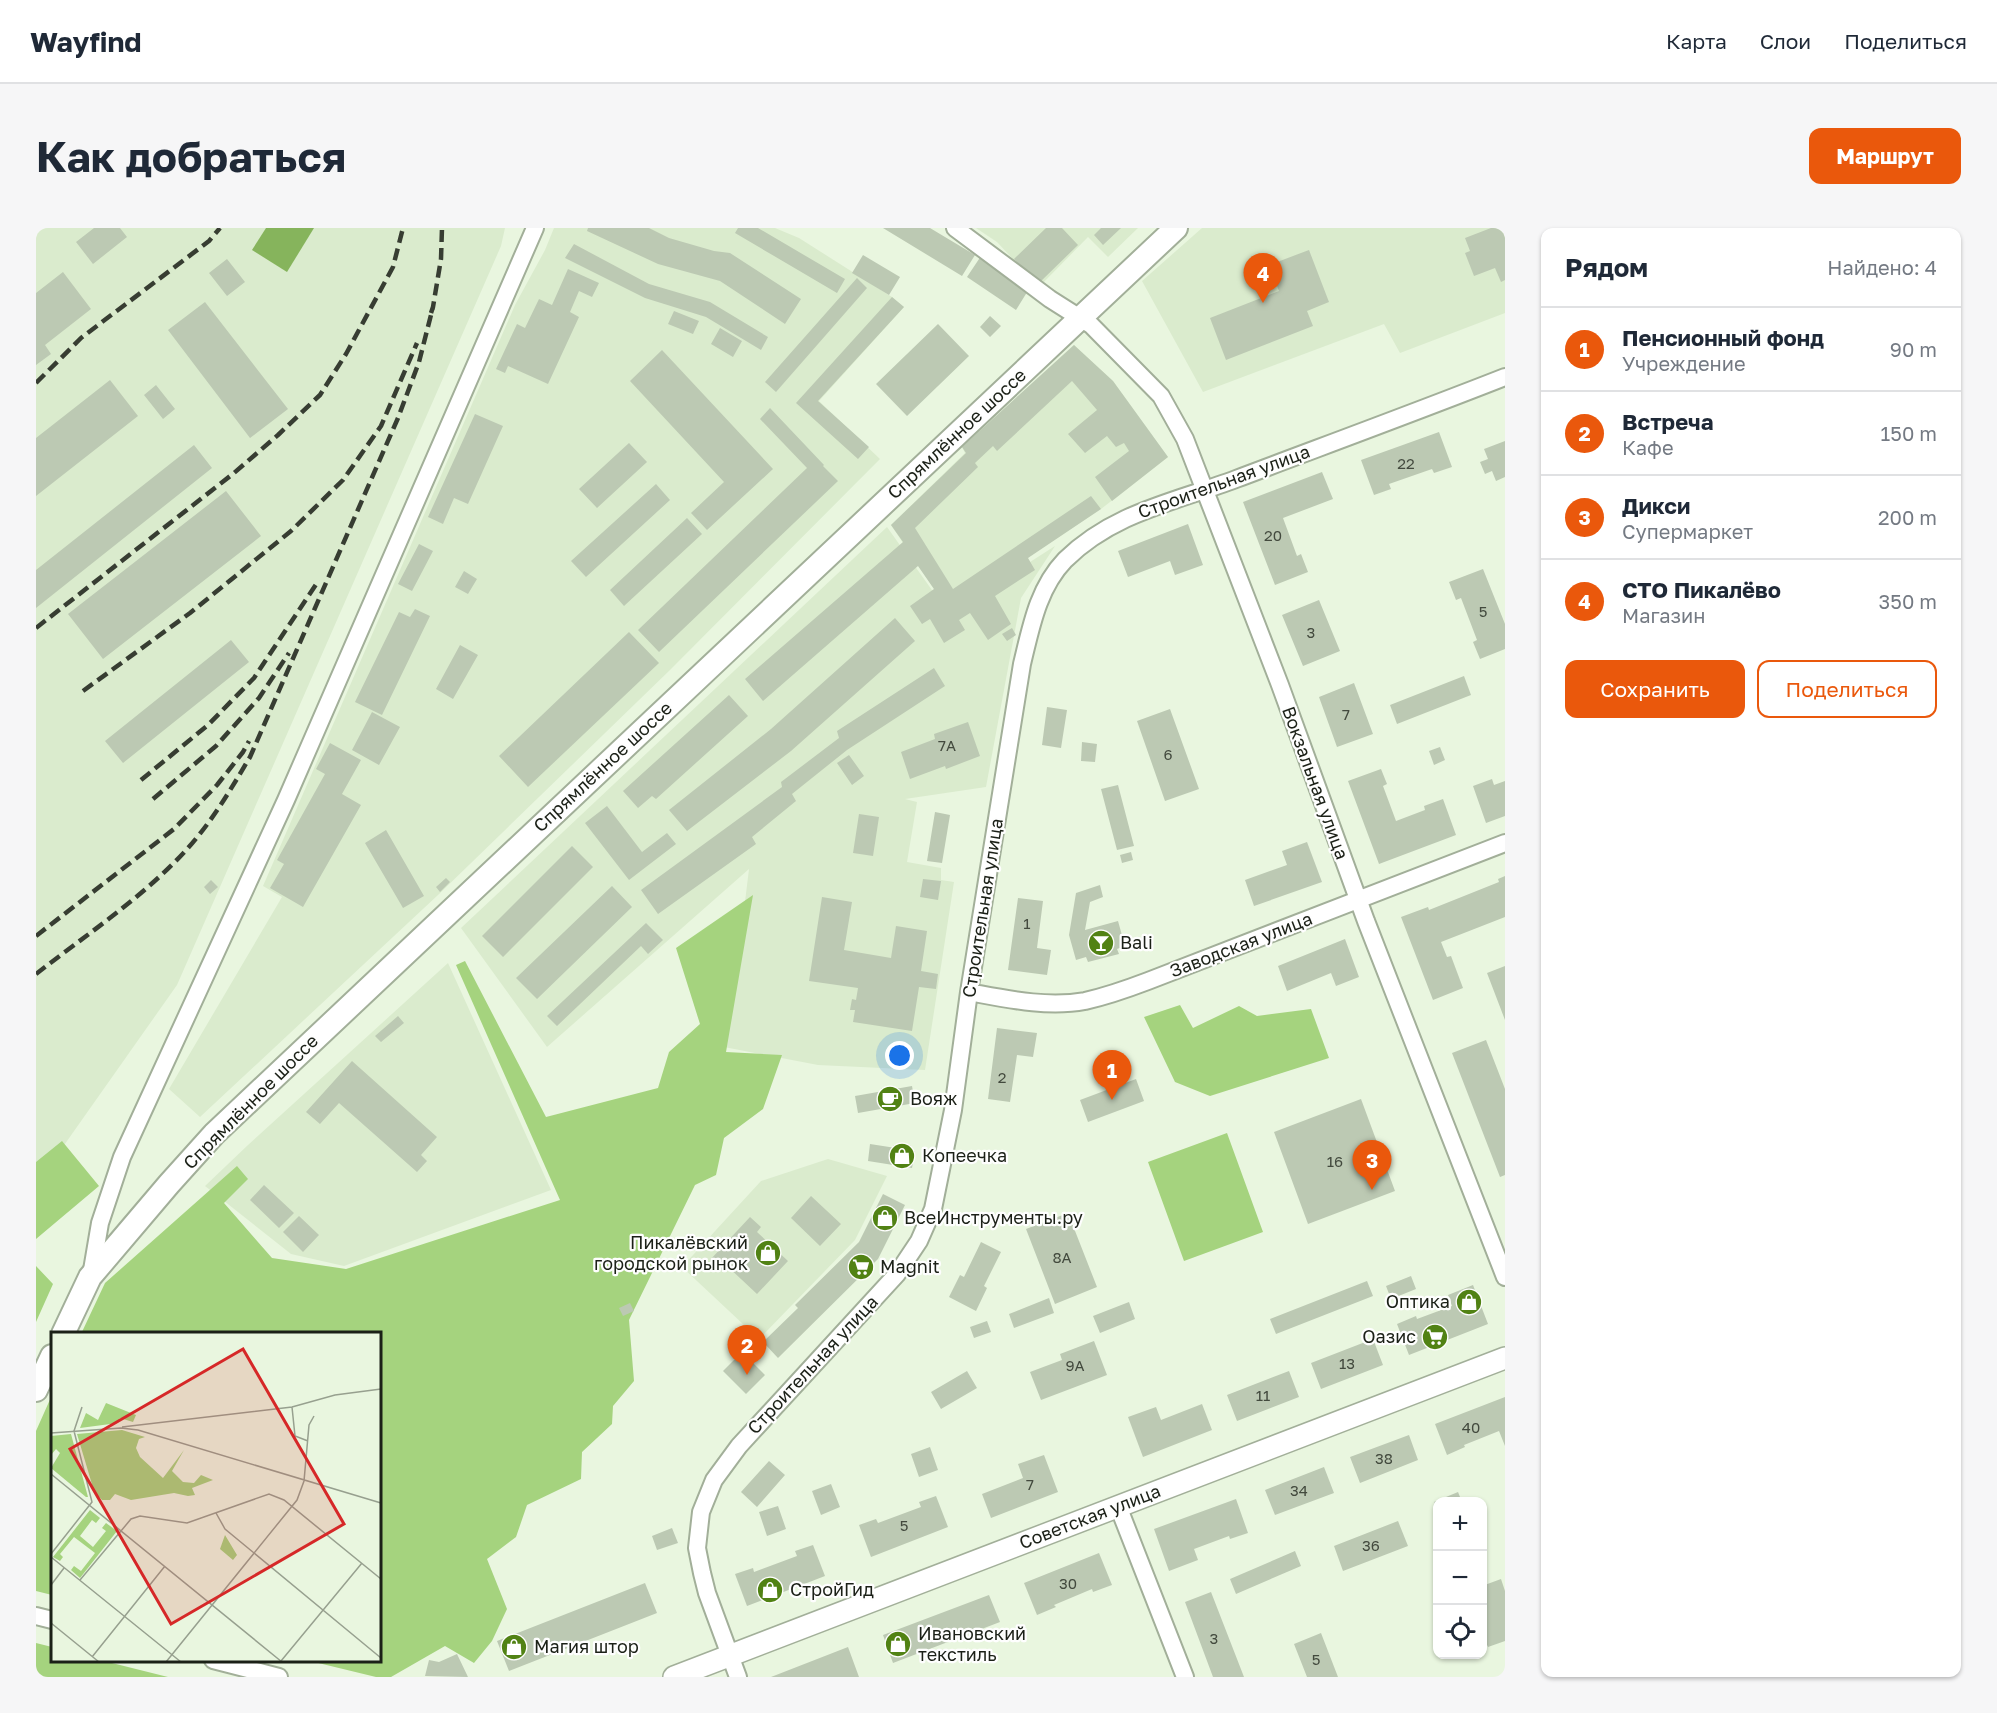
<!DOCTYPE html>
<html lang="ru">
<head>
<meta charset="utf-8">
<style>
  body { margin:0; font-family:"Golos Text",sans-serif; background:#f6f6f7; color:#1f2937 }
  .controls { position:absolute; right:18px; bottom:18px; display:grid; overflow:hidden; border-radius:12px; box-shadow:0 2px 4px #0004 }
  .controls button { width:54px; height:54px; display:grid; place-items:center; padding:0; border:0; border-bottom:2px solid #e0e1e3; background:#fff; color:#1f2937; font:30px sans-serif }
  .you { position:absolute; left:864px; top:828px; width:21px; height:21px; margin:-15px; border:4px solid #fff; border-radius:50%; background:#1a73e8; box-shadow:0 0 0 9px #1a73e833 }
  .badge { display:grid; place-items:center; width:39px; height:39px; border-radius:50%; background:#ea580c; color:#fff; font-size:20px; font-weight:700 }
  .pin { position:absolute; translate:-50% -50px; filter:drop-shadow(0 2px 3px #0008) }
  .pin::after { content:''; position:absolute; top:32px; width:21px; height:18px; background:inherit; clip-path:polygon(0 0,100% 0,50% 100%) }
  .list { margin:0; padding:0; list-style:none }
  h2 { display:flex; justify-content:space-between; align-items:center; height:78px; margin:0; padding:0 24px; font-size:26px }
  h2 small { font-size:20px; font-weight:400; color:#747a83 }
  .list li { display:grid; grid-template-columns:39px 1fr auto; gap:18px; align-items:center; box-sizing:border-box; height:84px; padding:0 24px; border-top:2px solid #e0e1e3 }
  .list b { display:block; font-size:22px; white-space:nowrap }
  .list p { margin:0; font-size:20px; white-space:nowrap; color:#747a83 }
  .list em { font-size:20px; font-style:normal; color:#747a83 }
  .actions { display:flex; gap:12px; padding:18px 24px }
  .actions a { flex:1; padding:14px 0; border:2px solid #ea580c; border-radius:12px; text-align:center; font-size:21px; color:#ea580c }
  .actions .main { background:#ea580c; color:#fff }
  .icon { flex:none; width:33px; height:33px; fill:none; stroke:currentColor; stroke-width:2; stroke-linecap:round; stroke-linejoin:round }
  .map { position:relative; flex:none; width:1469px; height:1449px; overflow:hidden; border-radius:12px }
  header { display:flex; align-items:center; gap:36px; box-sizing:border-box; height:84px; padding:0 30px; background:#fff; border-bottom:2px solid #e0e1e3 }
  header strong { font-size:28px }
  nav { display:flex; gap:33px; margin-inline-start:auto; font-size:21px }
  .intro { display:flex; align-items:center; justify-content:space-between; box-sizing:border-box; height:144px; padding:0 36px }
  h1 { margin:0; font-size:42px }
  .button { padding:15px 27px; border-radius:12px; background:#ea580c; color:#fff; font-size:21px; font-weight:700 }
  main { display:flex; gap:36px; padding:0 36px }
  aside { flex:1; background:#fff; border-radius:12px; box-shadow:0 2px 4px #0004 }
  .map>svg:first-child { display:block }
</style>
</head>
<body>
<header>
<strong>Wayfind</strong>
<nav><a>Карта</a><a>Слои</a><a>Поделиться</a></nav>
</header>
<div class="intro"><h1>Как добраться</h1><a class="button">Маршрут</a></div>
<main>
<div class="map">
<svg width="1469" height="1449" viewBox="0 0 1469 1449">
  <rect width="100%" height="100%" fill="#e9f6df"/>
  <!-- built -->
  <path fill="#daebcd" d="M0 0H469L465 18 141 757 0 957Z
    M518 0H739L763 10 856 69 868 79 783 173 844 231 635 441 402 667 164 889 133 861 246 669 227 658 479 77 509 22Z
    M940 0H1102L1072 29 1052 9 1003 59 961 14Z
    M1166 0H1469V85L1364 125 1348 96 1167 164 1106 53Z
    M1038 117 1077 153 1132 229 1065 281 912 382 855 297 929 225 926 219Z
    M851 299 913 386 1019 318 985 370 950 559 869 571 881 574 871 634 905 640V652L918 654 889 842 782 837 688 819 703 723 713 641 511 819 425 700Z
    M412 735 515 962 308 1038 255 1026 169 958 212 917Z
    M792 931 851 948 819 1012 723 1111 646 1039 725 953Z"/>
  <!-- green -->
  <path fill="#a5d37e" d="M717 667 690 824 746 827 727 881 688 910 680 947 659 957 593 1092 598 1153 577 1178 576 1196 546 1224 545 1251 491 1277 480 1309 451 1331 471 1381 456 1413 438 1435 409 1418 355 1449H340L274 1433 344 1432V1106H45L69 1055 201 938 212 951 188 975 236 1030 310 1041 524 972 420 737 429 733 510 889 622 860 633 824 664 796 640 720Z
    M1144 777 1157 800 1203 778 1221 788 1275 781 1293 830 1174 868 1139 854 1108 789Z
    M1191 905 1227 1004 1148 1033 1112 934Z
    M26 913 63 958 0 1011V934Z
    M0 1038 17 1056 0 1094Z
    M16 1167V1367L0 1363V1203Z
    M0 1415 16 1419V1432L68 1433 132 1449H0Z"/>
  <!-- water -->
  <path fill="#86b45c" d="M230 0H278L251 44 216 22Z"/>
  <!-- building -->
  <path fill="#bcc9b3" d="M58 0H84L91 9 57 36 40 14Z
    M552 0H613L633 10 678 23 694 25 765 71 749 96 684 53 622 36 551 3Z
    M702 0H722L809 51 801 65 699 5Z
    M847 0H894L939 27 926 48Z
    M1010 0H1026L1042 17 1002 56 978 31Z
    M1065 0H1085L1067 17 1058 7Z
    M1455 0H1469V52L1465 54 1459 40 1438 48 1429 25 1434 23 1429 10Z
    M538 16 613 56 674 74 732 109 725 122 670 89 609 70 529 30Z
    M1273 22 1293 74 1271 83 1277 98 1190 132 1174 90 1243 63 1233 37Z
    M827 27 864 49 853 67 816 45Z
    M945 28 993 61 980 82 931 49Z
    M191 31 209 54 191 68 173 45Z
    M532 41 563 55 556 69 543 63 534 84 543 89 512 156 472 138 469 145 460 141 481 96 489 100 503 71 516 77Z
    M27 44 55 81 9 117 15 126 0 137V65Z
    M821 50 831 60 740 164 729 154Z
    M856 69 868 79 782 173 833 219 822 231 760 175Z
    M169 74 252 181 214 210 132 102Z
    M638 83 663 93 657 106 632 96Z
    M954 88 965 98 954 109 944 99Z
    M902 96 933 128 871 188 840 156Z
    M684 100 706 113 697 129 675 116Z
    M1038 117 1077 153 1132 229 1076 273 1059 249 1093 223 1088 215 1080 219 1071 208 1049 225 1032 206 1061 182 1036 153 961 223 957 218 939 235 942 239 879 300 917 361 1055 268 1065 281 992 330 999 342 959 368 975 396 952 412 934 385 923 392 929 402 908 415 894 391 886 396 874 378 898 361 882 338 727 473 709 451 867 314 855 297 930 225 926 219Z
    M626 122 737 241 671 302 655 285 688 254 594 153Z
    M74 152 102 188 0 268V210Z
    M120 157 139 181 127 191 108 167Z
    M734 180 788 237 787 238 802 253 623 424 602 402 771 240 724 191Z
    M439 186 467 198 432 276 418 270 407 296 392 289Z
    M1403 204 1416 239 1398 245 1396 241 1353 256 1355 261 1338 267 1325 232Z
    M1469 213V249L1460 253 1456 243 1449 246 1444 234 1452 231 1448 221Z
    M593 215 611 234 561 280 543 261Z
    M158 217 176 240 0 380V342Z
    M1286 244 1297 271 1247 290 1261 328 1265 326 1272 344 1239 357 1207 274Z
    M620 256 634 272 550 349 535 333Z
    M190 263 225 308 67 431 32 386Z
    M651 290 666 306 588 378 574 362Z
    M1152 296 1167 337 1139 347 1134 333 1092 349 1082 323Z
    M383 316 397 323 376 363 362 356Z
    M1447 341 1469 396V421L1444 431 1437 414 1441 412 1425 370 1420 372 1413 354Z
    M428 343 441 351 432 366 419 359Z
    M1283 372 1304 423 1267 438 1246 387Z
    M379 381 394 388 346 487 319 474 363 384 374 389Z
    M859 390 879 413 755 523 651 603 633 582 735 501Z
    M976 400 980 407 971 413 966 406Z
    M593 404 623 435 492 559 463 528Z
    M195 412 213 434 87 535 69 513Z
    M424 417 442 427 417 471 400 461Z
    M898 440 909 458 811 522 756 566 760 573 716 609 720 616 622 686 605 662 746 559 745 554 803 510 801 503Z
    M1428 448 1435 467 1361 496 1354 477Z
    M1318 455 1337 506 1301 519 1283 469Z
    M693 467 712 488 620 571 616 568 602 580 587 563Z
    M1011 479 1031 482 1025 520 1006 517Z
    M1134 481 1163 561 1129 573 1101 493Z
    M336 484 364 499 343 537 316 522Z
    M932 494 944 528 910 541 909 538 874 551 865 524 899 511 898 506Z
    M1046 514 1061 516 1059 534 1045 533Z
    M294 515 325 532 306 566 325 577 267 679 234 660 248 636 241 632 289 546 280 541Z
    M1404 519 1409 532 1398 537 1393 523Z
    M813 527 828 548 816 557 801 535Z
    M1345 541 1351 556 1347 558 1360 593 1389 582 1388 578 1407 571 1420 607 1343 636 1312 553Z
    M1456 551 1458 557 1469 553V588L1450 595 1437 558Z
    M1082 557 1098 618 1081 622 1065 561Z
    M571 578 606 624 631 605 640 616 593 652 549 595Z
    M899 584 914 587 906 635 891 633Z
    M823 586 843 589 837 628 817 625Z
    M350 602 388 668 367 680 329 615Z
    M1271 614 1286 654 1218 678 1209 652 1251 637 1246 623Z
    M536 618 557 639 467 729 446 708Z
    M1095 624 1097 632 1086 635 1084 627Z
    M1469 648V689L1405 714 1411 729 1415 728 1427 760 1397 772 1365 689 1392 679 1393 682 1463 654 1462 651Z
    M410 650 414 654 404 664 400 659Z
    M887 651 905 653 902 672 884 669Z
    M175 652 182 659 174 666 168 659Z
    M1064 657 1067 669 1054 674 1049 702 1082 693 1089 718 1081 721 1083 726 1052 734 1050 729 1040 732 1033 707 1040 665Z
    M576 658 596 679 501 771 480 750Z
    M786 669 816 674 808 722 855 730 860 698 891 703 885 743 902 746 900 761 883 759 876 803 817 794 819 782H814L816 771 820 772 822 760 773 753Z
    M982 670 1007 673 1001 720 1015 722 1011 747 972 742Z
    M610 695 627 712 612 726 605 718 521 798 511 788Z
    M1309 711 1323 749 1300 758 1295 745 1251 763 1242 738Z
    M1469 738V792L1451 745Z
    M362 788 368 795 345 814 339 808Z
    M961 800 1001 805 997 829 981 827 974 874 952 871Z
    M1450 812 1469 861V947L1464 949 1416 825Z
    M316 833 401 909 385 927 391 933 381 944 303 875 284 896 270 884Z
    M1100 851 1108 873 1052 894 1044 872Z
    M876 858 879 875 822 885 819 868Z
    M1325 871 1359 963 1272 996 1238 904Z
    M834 916 879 923 876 940 832 933Z
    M228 957 258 985 243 1000 214 972Z
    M847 966 869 977 842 1031 742 1130 727 1114 762 1080 759 1077 823 1014Z
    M775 968 805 996 784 1018 755 990Z
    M1032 985 1061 1059 1019 1076 990 1001Z
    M263 988 283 1007 267 1024 247 1004Z
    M714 989 725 999 721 1004 752 1033 721 1066 690 1037 685 1043 674 1032Z
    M945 1014 965 1024 948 1058 951 1060 940 1083 913 1069 924 1047 928 1049Z
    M1375 1048 1380 1061 1355 1071 1350 1058Z
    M1331 1053 1337 1068 1240 1106 1234 1091Z
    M1437 1057 1452 1096 1373 1127 1361 1096 1380 1088 1381 1091 1416 1078 1412 1067Z
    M1013 1070 1018 1085 978 1100 973 1086Z
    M1093 1074 1099 1091 1064 1105 1057 1088Z
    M594 1075 598 1083 587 1088 583 1080Z
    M951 1093 955 1104 938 1110 934 1099Z
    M1337 1111 1347 1137 1285 1161 1275 1135Z
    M1058 1113 1071 1147 1005 1172 994 1144 1026 1132 1024 1126Z
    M706 1124 729 1147 710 1166 687 1143Z
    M931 1143 941 1160 905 1181 895 1164Z
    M1253 1143 1263 1169 1201 1193 1191 1167Z
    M1469 1169V1218L1463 1203 1428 1217 1429 1219 1411 1227 1399 1196Z
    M1166 1176 1176 1202 1107 1229 1092 1189 1120 1179 1125 1192Z
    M1373 1207 1382 1232 1324 1255 1314 1229Z
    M894 1219 902 1242 883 1249 875 1226Z
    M1008 1227 1022 1264 955 1290 946 1266 987 1250 982 1236Z
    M733 1233 749 1247 721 1279 705 1264Z
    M1288 1239 1298 1265 1239 1287 1229 1262Z
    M795 1256 804 1279 785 1287 776 1263Z
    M1422 1264 1426 1274H1402L1401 1282 1398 1274Z
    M900 1268 912 1299 835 1329 823 1297 840 1291 842 1295 885 1279 883 1274Z
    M1200 1271 1212 1305 1194 1311 1193 1308 1158 1321 1162 1332 1133 1343 1118 1301Z
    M742 1278 750 1301 731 1308 723 1284Z
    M1362 1293 1372 1318 1307 1343 1298 1318Z
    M636 1300 642 1315 621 1322 616 1308Z
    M777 1317 789 1348 711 1378 699 1346 717 1340 718 1344 761 1328 759 1323Z
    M1259 1323 1265 1338 1200 1366 1194 1351Z
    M1063 1325 1076 1357 1057 1364 1056 1361 1018 1377 1020 1379 1001 1387 988 1355Z
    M1465 1351 1469 1363V1413L1452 1419 1446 1406V1358Z
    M609 1355 621 1385 473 1443 461 1413Z
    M1175 1364 1208 1449H1177L1149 1374Z
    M953 1367 964 1394 857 1435 847 1407Z
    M1285 1405 1302 1449H1271L1258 1416Z
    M812 1419 823 1449H735Z
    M421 1426 432 1449 389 1448 393 1432 403 1434Z"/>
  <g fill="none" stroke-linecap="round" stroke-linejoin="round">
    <!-- minor casing -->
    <g stroke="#a2af99" stroke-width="20">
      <path id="minor" d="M919 0 1014 71 1055 97 1125 168 1149 211 1244 457 1330 693 1469 1049
        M933 764C971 771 1011 780 1049 773 1071 768 1091 761 1112 753L1469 615
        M55 1048 64 995 86 929 250 572 499 0
        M1082 1278 1149 1449
        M0 1388 16 1392
        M177 1432 243 1449
        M702 1449 671 1365 666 1345 661 1320 665 1284 678 1252 703 1218 861 1046 883 1013 897 981 917 882 933 764 986 436C995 399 1002 360 1029 332 1078 284 1139 274 1200 251 1290 217 1380 184 1469 149"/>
    </g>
    <!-- tertiary casing -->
    <g stroke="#a2af99" stroke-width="24">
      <path id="tertiary" d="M638 1449 1469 1130"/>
    </g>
    <!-- secondary casing -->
    <g stroke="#a2af99" stroke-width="26">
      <path id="secondary" d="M27 1106 54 1049 133 956 178 906 1140 0
        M0 1162 16 1128"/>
    </g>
    <!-- minor -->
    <use href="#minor" stroke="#fff" stroke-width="16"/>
    <!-- tertiary -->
    <use href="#tertiary" stroke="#fff" stroke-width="21"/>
    <!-- secondary -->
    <use href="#secondary" stroke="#fff" stroke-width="22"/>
    <!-- rail -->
    <path stroke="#373d32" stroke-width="4.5" stroke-dasharray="12 6" stroke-linecap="butt" d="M395 85 397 79 405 31 406 0
      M0 155 45 110 173 13 184 0
      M0 400 198 245 242 207 284 167 310 126 357 39 367 0
      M47 463 154 385 255 303 307 252 345 198 381 115
      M105 552 172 497 218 450 283 352
      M117 571 180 518 223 470 253 425
      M0 708 138 601 181 557 207 524 213 513
      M0 746C50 707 110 667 152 620 177 592 195 561 214 529L362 190 383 134 397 79"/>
  </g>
  <!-- icons -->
  <defs>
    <g id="bar-disc" transform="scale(1.35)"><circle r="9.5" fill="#518214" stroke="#fefefe"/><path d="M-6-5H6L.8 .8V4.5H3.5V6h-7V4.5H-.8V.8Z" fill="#fff"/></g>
    <g id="cafe-disc" transform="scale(1.35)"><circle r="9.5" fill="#518214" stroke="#fefefe"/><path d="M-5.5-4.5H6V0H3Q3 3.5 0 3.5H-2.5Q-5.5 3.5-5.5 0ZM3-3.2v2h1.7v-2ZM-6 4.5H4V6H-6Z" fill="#fff"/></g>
    <g id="shop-disc" transform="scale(1.35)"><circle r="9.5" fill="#518214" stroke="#fefefe"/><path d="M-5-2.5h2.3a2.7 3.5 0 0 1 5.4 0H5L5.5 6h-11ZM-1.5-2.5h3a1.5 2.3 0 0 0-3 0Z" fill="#fff"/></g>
    <g id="supermarket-disc" transform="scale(1.35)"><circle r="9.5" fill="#518214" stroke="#fefefe"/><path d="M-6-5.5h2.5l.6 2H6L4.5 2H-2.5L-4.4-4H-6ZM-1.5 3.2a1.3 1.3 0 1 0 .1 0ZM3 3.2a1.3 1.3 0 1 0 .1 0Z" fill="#fff"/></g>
  </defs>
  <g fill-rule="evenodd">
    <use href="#bar-disc" x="1065" y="715"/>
    <use href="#cafe-disc" x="854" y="871"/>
    <use href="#shop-disc" x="866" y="928"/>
    <use href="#shop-disc" x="849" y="990"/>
    <use href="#shop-disc" x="732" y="1025"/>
    <use href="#supermarket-disc" x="825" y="1039"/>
    <use href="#shop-disc" x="1433" y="1074"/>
    <use href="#supermarket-disc" x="1399" y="1109"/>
    <use href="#shop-disc" x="734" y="1362"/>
    <use href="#shop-disc" x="862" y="1416"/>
    <use href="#shop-disc" x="478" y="1419"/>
  </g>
  <g text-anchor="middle" stroke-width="4.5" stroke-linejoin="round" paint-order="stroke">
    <!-- number labels -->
    <g font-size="15" fill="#434a3e">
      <text x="1370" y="241">22</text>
      <text x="1237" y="313">20</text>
      <text x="1447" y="389">5</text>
      <text x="1275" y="410">3</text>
      <text x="1310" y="492">7</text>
      <text x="911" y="523">7А</text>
      <text x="1132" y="532">6</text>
      <text x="991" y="701">1</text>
      <text x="966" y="855">2</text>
      <text x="1299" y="939">16</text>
      <text x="1026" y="1035">8А</text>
      <text x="1311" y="1141">13</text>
      <text x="1039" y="1143">9А</text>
      <text x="1227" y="1173">11</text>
      <text x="1435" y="1205">40</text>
      <text x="1348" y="1236">38</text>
      <text x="994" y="1262">7</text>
      <text x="1263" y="1268">34</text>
      <text x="868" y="1303">5</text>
      <text x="1335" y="1323">36</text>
      <text x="1032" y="1361">30</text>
      <text x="1178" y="1416">3</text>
      <text x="1280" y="1437">5</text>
    </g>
    <!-- street labels -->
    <g font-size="18" fill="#1b2017" stroke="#fefefe">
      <text transform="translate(921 206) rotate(-43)" y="6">Спрямлённое шоссе</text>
      <text transform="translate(1188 254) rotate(-20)" y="6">Строительная улица</text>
      <text transform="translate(567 539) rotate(-43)" y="6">Спрямлённое шоссе</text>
      <text transform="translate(1279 555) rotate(70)" y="6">Вокзальная улица</text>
      <text transform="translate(947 680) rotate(-81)" y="6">Строительная улица</text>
      <text transform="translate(1205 717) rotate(-21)" y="6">Заводская улица</text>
      <text transform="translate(215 874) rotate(-45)" y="6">Спрямлённое шоссе</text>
      <text transform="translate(777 1137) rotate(-47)" y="6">Строительная улица</text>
      <text transform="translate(1054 1289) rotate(-21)" y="6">Советская улица</text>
    </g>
    <!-- poi labels -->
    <g font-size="18" fill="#1b2017" stroke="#fefefe" text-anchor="start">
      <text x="1084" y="721">Bali</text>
      <text x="874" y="877">Вояж</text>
      <text x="886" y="934">Копеечка</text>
      <text x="868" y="996">ВсеИнструменты.ру</text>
      <text x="712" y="1021" text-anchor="end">Пикалёвский<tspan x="712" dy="21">городской рынок</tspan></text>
      <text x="844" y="1045">Magnit</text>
      <text x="1414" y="1080" text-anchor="end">Оптика</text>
      <text x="1380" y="1115" text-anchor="end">Оазис</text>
      <text x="754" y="1368">СтройГид</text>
      <text x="882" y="1412">Ивановский<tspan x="882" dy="21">текстиль</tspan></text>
      <text x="498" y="1425">Магия штор</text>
    </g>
  </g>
  <!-- overview -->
  <g transform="translate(15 1104)">
    <rect width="330" height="330" fill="#e9f6df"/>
    <path d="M55 71 85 83 82 90 69 86 67 91 29 96 35 81 47 88ZM71 98 94 105 88 107 85 116 89 125 112 146 133 118 121 139 132 150 143 151 150 143 162 148 141 156 144 163 137 164 123 161 80 168 64 162 59 168H51L43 159 26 102ZM20 102 37 165H35L0 136 9 121 5 117 0 123V104ZM39 178 49 186 45 191 41 188 29 204 42 215 55 199 51 196 55 191 66 199 29 246 20 238 23 234 30 239 44 221 23 205 9 222 12 225 9 229 2 225ZM174 203 186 223 182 228 169 217Z" fill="#a5d37e"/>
    <path fill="none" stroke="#97a08f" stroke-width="1.5" d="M241 75 244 104 257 109M71 95 241 75 284 63 330 57M0 101 70 96 87 98 330 171M0 142 231 330M165 181 174 197 330 326M0 222 41 170 23 99 31 75M0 225 130 330M29 248 80 187 89 184 136 191 218 162 233 168 330 247M0 253 13 236M0 291 48 330M41 325 114 234M230 329 311 231M115 330 246 168 253 149 258 93 263 84"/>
    <path fill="#d62828" fill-opacity="0.15" stroke="#d62828" stroke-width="3" d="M192 17 293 192 120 292 19 117Z"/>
    <rect width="330" height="330" fill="none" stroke="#1b2017" stroke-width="3"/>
  </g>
</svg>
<div class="controls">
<button>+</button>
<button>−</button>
<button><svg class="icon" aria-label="locate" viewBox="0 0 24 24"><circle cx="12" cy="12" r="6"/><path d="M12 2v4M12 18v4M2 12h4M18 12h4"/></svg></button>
</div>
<div class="you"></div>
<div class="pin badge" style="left:1076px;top:872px">1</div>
<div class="pin badge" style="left:711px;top:1147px">2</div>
<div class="pin badge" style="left:1336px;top:962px">3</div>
<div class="pin badge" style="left:1227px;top:75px">4</div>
</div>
<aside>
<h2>Рядом<small>Найдено: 4</small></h2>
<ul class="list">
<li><span class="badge">1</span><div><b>Пенсионный фонд</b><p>Учреждение</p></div><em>90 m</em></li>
<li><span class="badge">2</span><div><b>Встреча</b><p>Кафе</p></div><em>150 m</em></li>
<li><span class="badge">3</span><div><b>Дикси</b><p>Супермаркет</p></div><em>200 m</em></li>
<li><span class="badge">4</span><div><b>СТО Пикалёво</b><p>Магазин</p></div><em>350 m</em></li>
</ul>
<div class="actions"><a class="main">Сохранить</a><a>Поделиться</a></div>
</aside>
</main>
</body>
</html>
